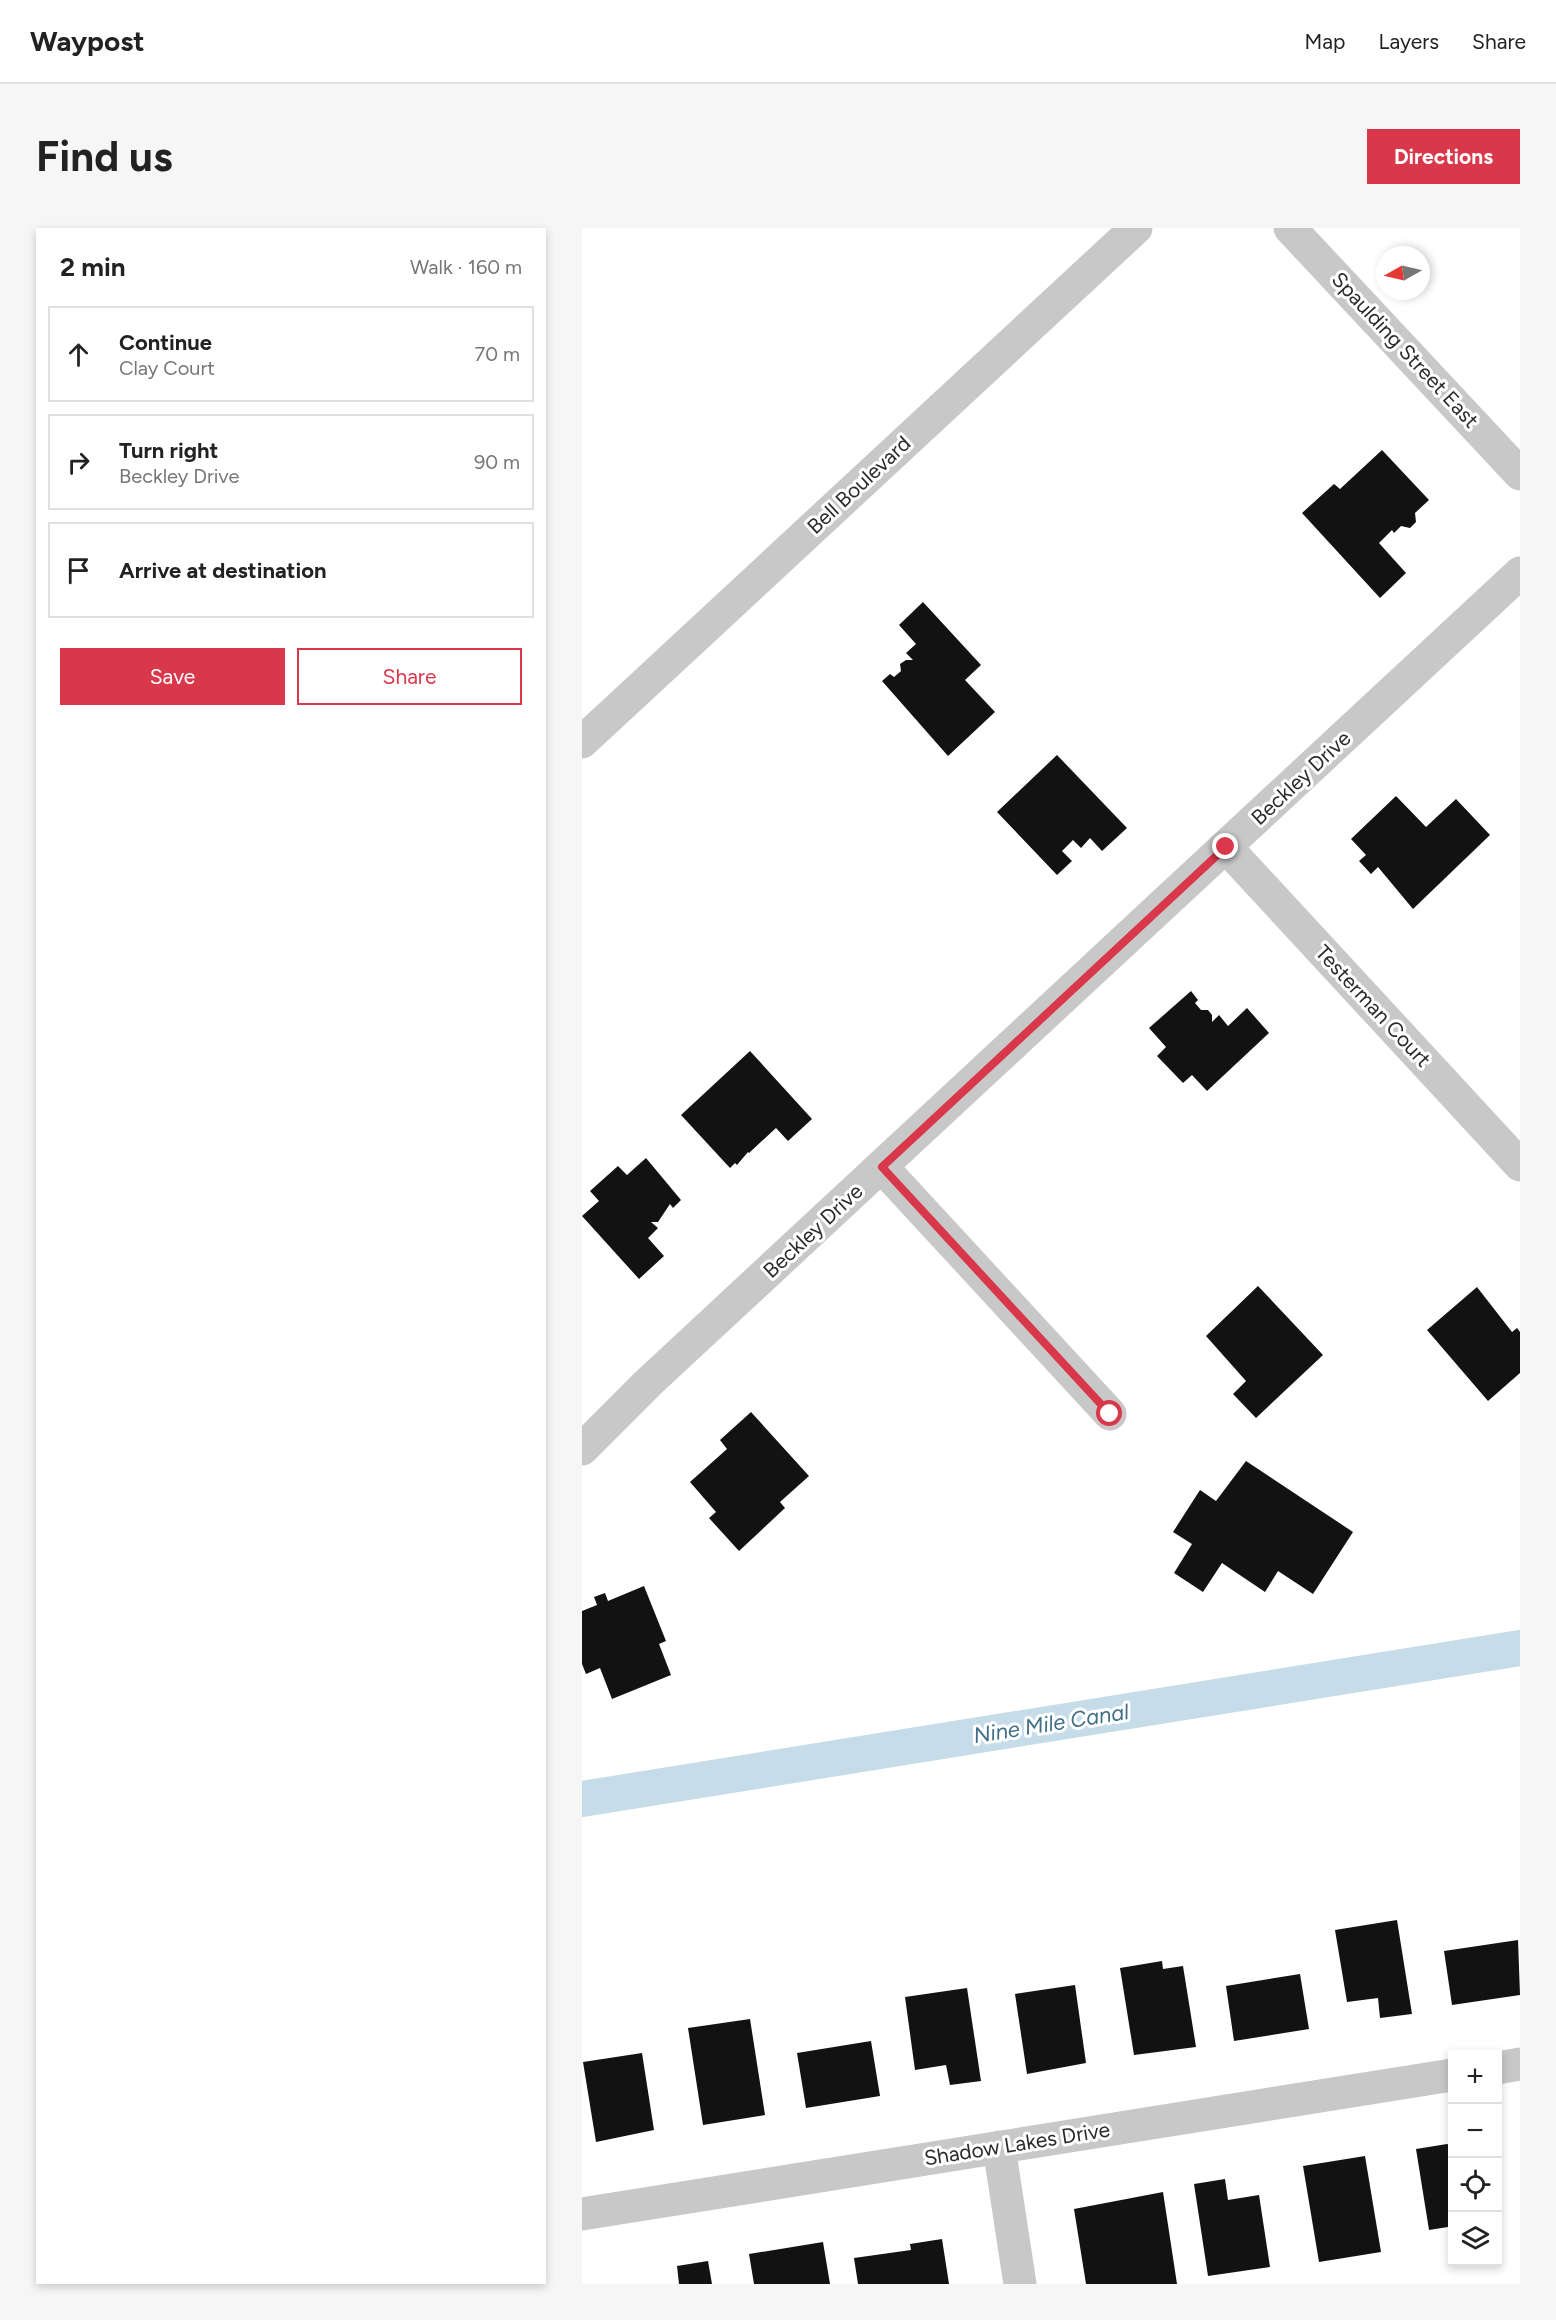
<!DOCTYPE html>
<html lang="en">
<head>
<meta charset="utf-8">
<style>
  body { margin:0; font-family:Figtree,sans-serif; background:#f6f6f6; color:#222 }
  .controls { position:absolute; right:18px; bottom:18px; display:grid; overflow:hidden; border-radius:0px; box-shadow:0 3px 9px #0003 }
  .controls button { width:54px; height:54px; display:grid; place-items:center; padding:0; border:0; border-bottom:2px solid #e0e0e0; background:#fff; color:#222; font:30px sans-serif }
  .compass { position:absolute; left:794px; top:18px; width:54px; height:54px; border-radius:50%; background:#fff; box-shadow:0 3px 9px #0003; rotate:262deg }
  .stop { position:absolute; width:18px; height:18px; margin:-14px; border:4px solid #d9374a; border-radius:50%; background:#fff }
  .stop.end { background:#d9374a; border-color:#fff; box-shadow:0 2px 6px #0008 }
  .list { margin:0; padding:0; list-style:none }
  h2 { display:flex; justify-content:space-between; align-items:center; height:78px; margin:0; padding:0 24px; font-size:26px }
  h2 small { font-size:20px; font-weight:400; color:#767676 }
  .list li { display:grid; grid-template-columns:39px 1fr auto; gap:18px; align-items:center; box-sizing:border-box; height:96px; margin:0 12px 12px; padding:0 12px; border:2px solid #e0e0e0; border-radius:0px }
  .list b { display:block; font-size:22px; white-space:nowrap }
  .list p { margin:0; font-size:20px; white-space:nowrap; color:#767676 }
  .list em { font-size:20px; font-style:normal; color:#767676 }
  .actions { display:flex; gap:12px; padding:18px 24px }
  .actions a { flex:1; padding:14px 0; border:2px solid #d9374a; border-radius:0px; text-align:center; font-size:21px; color:#d9374a }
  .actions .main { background:#d9374a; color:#fff }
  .icon { flex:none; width:33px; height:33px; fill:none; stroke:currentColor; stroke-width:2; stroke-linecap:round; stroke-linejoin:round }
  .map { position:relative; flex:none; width:938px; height:2056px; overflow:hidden; border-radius:0px }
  header { display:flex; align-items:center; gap:36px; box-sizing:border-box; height:84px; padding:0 30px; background:#fff; border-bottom:2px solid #e0e0e0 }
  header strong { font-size:28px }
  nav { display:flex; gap:33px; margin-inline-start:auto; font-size:21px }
  .intro { display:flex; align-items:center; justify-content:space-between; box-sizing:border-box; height:144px; padding:0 36px }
  h1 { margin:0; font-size:42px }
  .button { padding:15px 27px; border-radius:0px; background:#d9374a; color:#fff; font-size:21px; font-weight:700 }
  main { display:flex; gap:36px; padding:0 36px }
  aside { flex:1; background:#fff; border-radius:0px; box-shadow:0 3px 9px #0003 }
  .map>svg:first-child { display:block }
</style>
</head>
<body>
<header>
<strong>Waypost</strong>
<nav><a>Map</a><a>Layers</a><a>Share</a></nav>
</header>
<div class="intro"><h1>Find us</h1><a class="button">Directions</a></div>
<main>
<aside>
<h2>2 min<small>Walk · 160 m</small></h2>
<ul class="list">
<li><svg class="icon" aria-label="ahead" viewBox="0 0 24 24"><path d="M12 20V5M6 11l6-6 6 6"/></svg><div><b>Continue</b><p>Clay Court</p></div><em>70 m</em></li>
<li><svg class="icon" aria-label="right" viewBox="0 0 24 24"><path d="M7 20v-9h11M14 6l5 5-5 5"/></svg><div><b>Turn right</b><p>Beckley Drive</p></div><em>90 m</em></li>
<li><svg class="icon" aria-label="arrive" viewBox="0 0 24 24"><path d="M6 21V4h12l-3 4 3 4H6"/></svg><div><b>Arrive at destination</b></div></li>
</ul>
<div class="actions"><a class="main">Save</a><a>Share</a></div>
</aside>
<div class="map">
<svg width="938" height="2056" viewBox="0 0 938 2056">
  <rect width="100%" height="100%" fill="#fff"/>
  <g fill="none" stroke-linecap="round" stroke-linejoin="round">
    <!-- canal -->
    <path stroke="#c6dce8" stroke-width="36" d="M0 1571 938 1420"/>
  </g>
  <!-- building -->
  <path fill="#121212" d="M800 222 847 272 833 285 834 294 828 300 819 298 812 305 810 302 797 315 824 345 798 370 720 285 752 256 758 261Z
    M341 374 399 437 383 452 413 484 366 528 300 453 308 446 312 449 319 443 318 436 324 432H331L324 425 334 416 317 397Z
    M475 527 545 600 520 623 508 610 499 620 491 612 480 623 490 633 475 647 415 584Z
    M814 568 844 599 874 571 908 607 831 681 796 639 789 646 777 633 784 627 769 611Z
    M609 763 616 772 613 775 619 782H626L630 787V794L637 787 646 798 665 780 687 805 625 863 610 847 601 855 575 828 584 819 567 800Z
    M168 823 230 891 206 913 194 900 167 925 166 924 155 937 153 935 148 940 99 887Z
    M64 930 99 972 91 980 88 976 76 994H69L76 1000 66 1010 82 1028 57 1051 0 988 17 973 8 963 36 938 45 947Z
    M676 1058 741 1127 674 1190 651 1166 664 1153 624 1108Z
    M895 1059 930 1104 935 1100 938 1104V1145L906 1173 845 1102Z
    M169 1184 227 1248 198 1274 203 1280 157 1323 127 1290 134 1284 108 1254 145 1221 138 1212Z
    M664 1233 771 1304 731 1366 696 1343 683 1364 640 1335 621 1364 592 1345 610 1316 591 1304 618 1262 634 1273Z
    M62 1358 84 1413 77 1416 89 1447 30 1471 18 1440 4 1446 0 1436V1383L15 1377 12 1369 23 1365 26 1373Z
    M815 1692 830 1786 798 1790 796 1770 765 1774 753 1702Z
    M936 1712 938 1767 870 1777 862 1723Z
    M580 1733 581 1741 601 1738 614 1819 552 1827 538 1740Z
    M718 1746 727 1801 652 1813 644 1758Z
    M493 1757 504 1835 445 1846 433 1766Z
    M385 1760 399 1853 368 1857 364 1837 333 1842 323 1769Z
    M168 1791 183 1887 121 1897 106 1800Z
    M289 1813 298 1868 224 1880 215 1825Z
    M60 1825 72 1902 14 1914 1 1834Z
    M865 1916 870 1918V2006L868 2007 866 1999 847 2002 834 1921Z
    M783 1928 799 2024 737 2034 721 1938Z
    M643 1951 646 1972 677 1967 688 2039 626 2048 612 1956Z
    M581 1964 595 2056H504L492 1981Z
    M360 2011 367 2056H276L272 2030 329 2022 328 2016Z
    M241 2014 248 2056H172L167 2026Z
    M126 2033 130 2056H97L95 2038Z"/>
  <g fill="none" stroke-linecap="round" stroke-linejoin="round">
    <!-- minor -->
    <path stroke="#c8c8c8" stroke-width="33" d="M708 0 938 246
      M0 514 554 0
      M644 619 938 937
      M300 939 528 1186
      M0 1221 66 1155 938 345
      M915 1840 938 1836
      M417 1919 438 2056
      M0 1986 870 1847"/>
  </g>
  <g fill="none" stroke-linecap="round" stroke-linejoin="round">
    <!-- route -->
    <path stroke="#d9374a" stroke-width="8" d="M528 1186 300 939 644 619"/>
  </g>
  <g text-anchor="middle" stroke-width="6" stroke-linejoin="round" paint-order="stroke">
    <!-- street labels -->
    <g font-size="21" fill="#2b2b2b" stroke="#fff">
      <text transform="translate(823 122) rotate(47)" y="7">Spaulding Street East</text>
      <text transform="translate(277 257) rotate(-43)" y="7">Bell Boulevard</text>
      <text transform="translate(719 550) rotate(-43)" y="7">Beckley Drive</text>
      <text transform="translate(791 778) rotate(47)" y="7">Testerman Court</text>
      <text transform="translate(231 1003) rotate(-43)" y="7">Beckley Drive</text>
      <text transform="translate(435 1916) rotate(-9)" y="7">Shadow Lakes Drive</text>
    </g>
    <!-- water labels -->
    <g font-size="22" font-style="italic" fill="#406f87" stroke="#fff">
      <text transform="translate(469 1495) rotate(-9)" y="8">Nine Mile Canal</text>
    </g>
  </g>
</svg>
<div class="controls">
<button>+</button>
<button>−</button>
<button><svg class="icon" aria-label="locate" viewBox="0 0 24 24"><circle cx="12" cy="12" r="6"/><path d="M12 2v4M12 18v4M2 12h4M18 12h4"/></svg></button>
<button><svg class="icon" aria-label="layers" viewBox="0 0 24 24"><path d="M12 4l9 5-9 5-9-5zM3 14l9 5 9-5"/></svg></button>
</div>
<svg class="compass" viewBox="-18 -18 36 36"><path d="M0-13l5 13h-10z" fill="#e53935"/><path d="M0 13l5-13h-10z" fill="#767676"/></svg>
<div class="stop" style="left:528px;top:1186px"></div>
<div class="stop end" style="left:644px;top:619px"></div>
</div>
</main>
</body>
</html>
